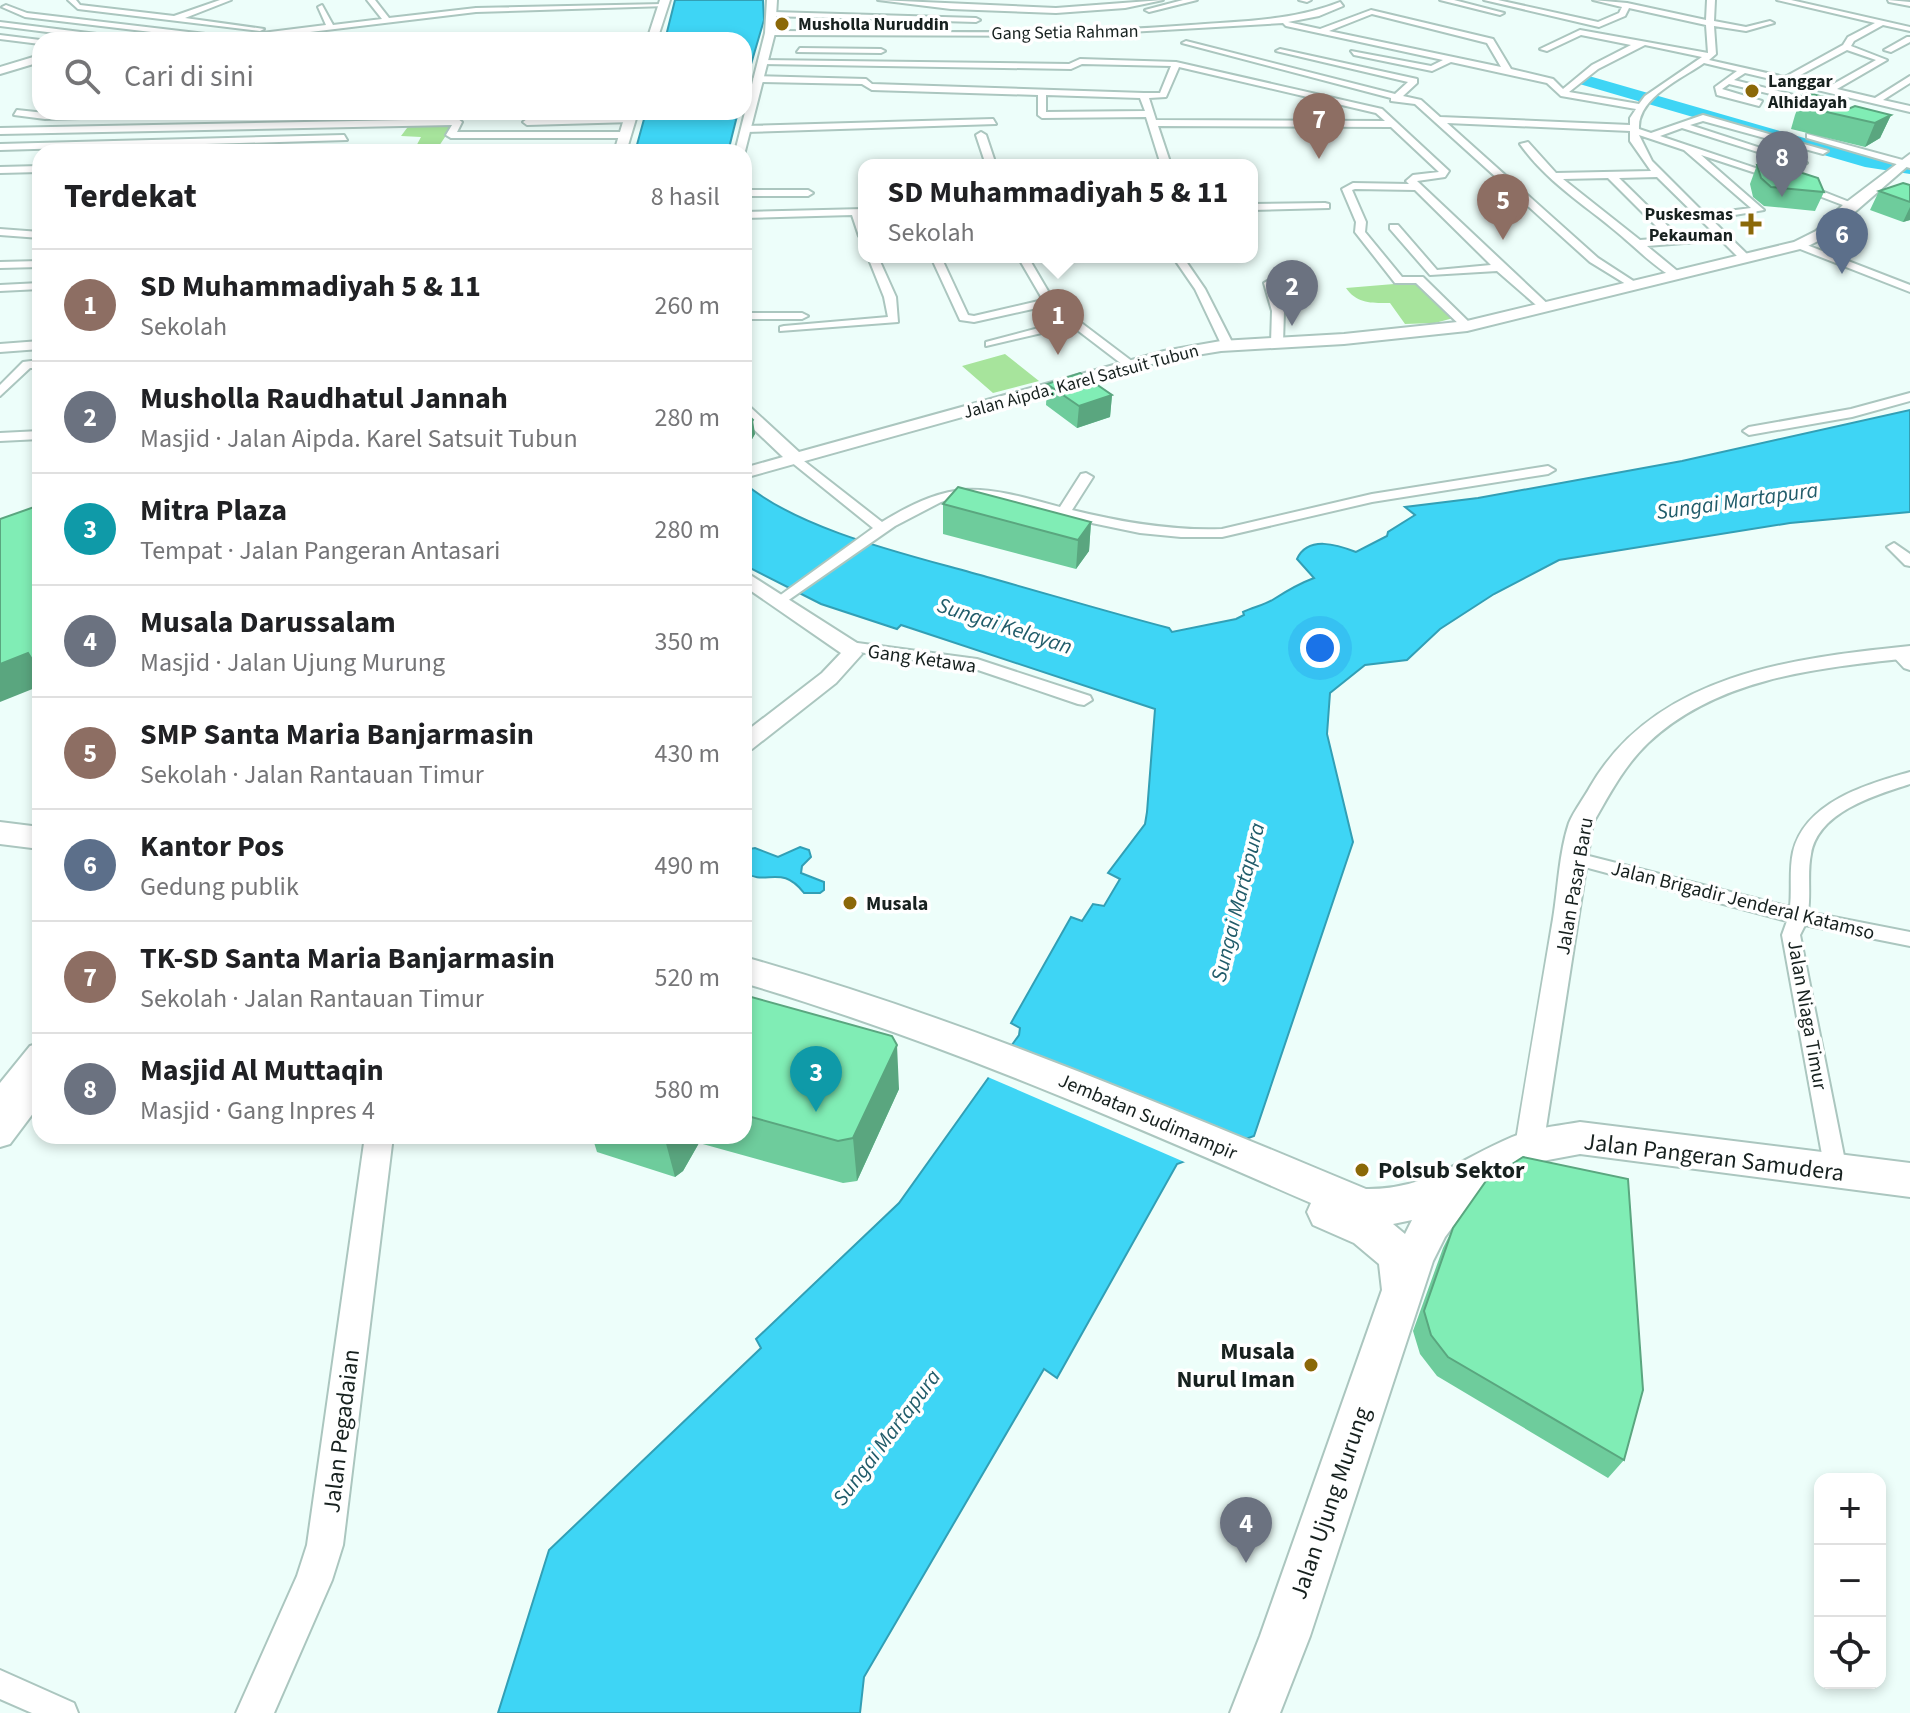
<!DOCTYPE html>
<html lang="id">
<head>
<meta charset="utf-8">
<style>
  body { margin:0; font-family:"Source Sans 3",sans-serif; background:#f6f6f6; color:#202124 }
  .controls { position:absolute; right:24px; bottom:24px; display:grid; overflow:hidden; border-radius:16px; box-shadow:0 4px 12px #0003 }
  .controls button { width:72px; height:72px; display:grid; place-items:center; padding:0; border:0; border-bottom:2px solid #e0e0e0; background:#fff; color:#202124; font:40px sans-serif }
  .you { position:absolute; left:1320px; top:648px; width:28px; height:28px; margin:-20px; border:6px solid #fff; border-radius:50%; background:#1a73e8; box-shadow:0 0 0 12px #1a73e833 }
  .badge { display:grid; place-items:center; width:52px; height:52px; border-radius:50%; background:#b45309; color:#fff; font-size:26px; font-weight:700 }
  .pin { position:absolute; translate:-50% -66px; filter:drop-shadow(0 2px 4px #0008) }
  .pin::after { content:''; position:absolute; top:42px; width:28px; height:24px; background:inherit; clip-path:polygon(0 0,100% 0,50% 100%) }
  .popup { position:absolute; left:858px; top:159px; width:400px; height:104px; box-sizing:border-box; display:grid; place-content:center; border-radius:16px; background:#fff; filter:drop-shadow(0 2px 6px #0005); font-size:26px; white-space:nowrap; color:#757577 }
  .popup b { font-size:30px; color:#202124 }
  .popup::after { content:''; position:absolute; left:50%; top:100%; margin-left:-16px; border:16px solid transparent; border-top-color:#fff }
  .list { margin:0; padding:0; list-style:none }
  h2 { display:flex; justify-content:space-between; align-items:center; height:104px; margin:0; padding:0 32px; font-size:34px }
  h2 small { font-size:26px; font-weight:400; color:#757577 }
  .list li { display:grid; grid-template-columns:52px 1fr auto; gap:24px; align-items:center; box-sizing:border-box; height:112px; padding:0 32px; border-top:2px solid #e0e0e0 }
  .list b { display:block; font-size:30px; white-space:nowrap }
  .list p { margin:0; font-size:26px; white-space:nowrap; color:#757577 }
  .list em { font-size:26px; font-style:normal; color:#757577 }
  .icon { flex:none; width:44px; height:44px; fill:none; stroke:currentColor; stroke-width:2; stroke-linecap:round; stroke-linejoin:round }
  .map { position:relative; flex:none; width:1910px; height:1713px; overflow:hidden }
  .search { position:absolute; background:#fff; box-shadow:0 4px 12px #0003; left:32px; top:32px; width:720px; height:88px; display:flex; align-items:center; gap:20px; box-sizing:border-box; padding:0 28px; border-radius:24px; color:#757577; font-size:30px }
  .panel { position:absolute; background:#fff; box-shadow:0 4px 12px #0003; left:32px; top:144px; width:720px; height:1000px; border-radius:24px }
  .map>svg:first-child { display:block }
</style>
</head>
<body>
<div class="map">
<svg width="1910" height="1713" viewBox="0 0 1910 1713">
  <rect width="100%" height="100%" fill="#edfefa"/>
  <!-- green -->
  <path fill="#a7e49c" d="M410 124 453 125 435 152H413L421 137 401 136Z
    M1418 282 1457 317 1435 323 1405 324 1390 303C1372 303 1357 304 1346 288Z
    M1005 354 1039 381 993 393 962 366Z"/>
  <!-- water -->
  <path fill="#3ed5f5" stroke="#329fb5" stroke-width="2" d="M675 0H763L764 20 744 88V40H665Z
    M646 112H738L728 152H635Z
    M1910 410V512L1790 523 1559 560 1494 594 1440 629 1407 660 1365 665 1330 693 1327 734 1353 842 1254 1136 1177 1164 1057 1378 1044 1369 864 1677 860 1713H498L549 1550 761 1348 756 1339 899 1203 1019 1035 1020 1028 1011 1023 1071 917 1082 921 1093 904 1104 906 1120 879 1108 873 1145 824 1147 812 1155 709 901 625 897 629 821 604 744 565V483C802 532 914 556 987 577 1048 594 1108 612 1169 628L1172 632 1236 619 1244 615 1243 612C1253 607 1265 605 1274 599 1288 590 1298 584 1314 578L1297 559C1308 535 1338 545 1356 552L1387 536 1388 532 1415 515 1405 507 1478 498 1682 461Z
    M800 847 809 850 811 857 802 866 801 873 824 882V890L820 893H804C781 863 766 887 744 872V850L755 848 778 857Z"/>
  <!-- pier -->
  <path fill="#edfefa" d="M1007 1044 1245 1144 1189 1164 983 1075Z"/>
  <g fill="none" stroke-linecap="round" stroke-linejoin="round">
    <!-- river -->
    <path fill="#3ed5f5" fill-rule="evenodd" d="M1582 74 1874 158 1910 162V174L1865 167 1576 83 1574 79Z"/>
    <!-- street casing -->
    <g stroke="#abc6bf" stroke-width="4">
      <path id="street" d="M68 0H76L80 5 174 16 220 0H231L185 18 264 29 260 31 78 9Z
        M367 0H375L389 18 476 8 663 4 667 6 476 12 243 40H219L25 17 2 7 6 5 27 13 231 37 326 25 318 7 322 5 333 25 382 19Z
        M878 0 1056 8 1163 0 1125 8 1056 13 951 9Z
        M1183 0H1197L1149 12 1145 10Z
        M1299 0H1311L1307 2Z
        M1440 0H1454L1504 13 1500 15Z
        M1484 0H1498L1598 22 1619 13 1622 7 1593 0 1627 3 1706 20 1707 0H1715L1714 21 1746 27 1770 21 1774 23 1746 31 1714 26 1716 54 1709 60 1785 77 1843 45 1848 37 1875 23 1777 0H1791L1910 27V31L1883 25 1854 41 1851 46 1887 60 1837 89 1875 98 1910 76V83L1883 100 1910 106V112L1745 73 1734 80 1829 104 1825 107 1729 84 1722 89 1762 101 1759 106 1717 95 1715 87 1737 71 1704 63C1681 79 1637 98 1639 129L1651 133 1703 115 1828 151 1823 154 1703 121 1690 125 1807 163 1799 165 1682 128 1660 136 1782 177 1774 179 1701 155 1764 210 1711 219 1749 256V260H1741L1721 240 1647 246 1681 274 1682 276 1677 279C1659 271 1638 250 1625 239 1590 208 1547 183 1520 144L1528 142 1556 173 1651 171 1630 141V131L1447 123 1598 258 1638 284V288L1634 289 1590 262 1415 104 1391 101V98L1182 43 1186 41 1395 94 1408 82 1276 51 1280 49 1417 79V83L1403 96 1421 100 1440 117 1630 125V118L1636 109 1561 96 1547 83 1451 62 1432 71 1354 55 1351 51 1431 66 1443 60 1286 26 1283 23 1060 36 770 35 766 33 770 31C910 31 1051 36 1191 25 1242 21 1292 21 1340 2L1343 6 1319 16 1288 22 1320 29 1371 10 1493 39 1511 69 1553 79 1563 89 1592 65 1631 45 1581 35 1547 51 1540 49 1580 30 1708 53 1706 25 1629 8 1625 16 1599 27ZM1372 14 1487 43 1501 67 1329 31ZM1645 45 1702 57 1645 96 1639 104 1569 92 1598 69ZM1847 50 1876 60 1828 87 1793 79ZM1639 135 1684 150 1751 208 1705 214 1652 161ZM1657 177 1715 234 1679 237 1619 178ZM1608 178 1668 238 1640 240 1563 179Z
        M1888 0 1910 2V6L1889 2Z
        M773 12 976 18 980 20 976 22 770 16Z
        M0 22 129 38 133 40H110L0 26Z
        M654 34 657 38 330 40 334 38Z
        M0 35 40 40H42L40 44 0 39Z
        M1907 37H1910V42L1891 52 1884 50Z
        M800 48 881 49 885 51 881 53 797 52Z
        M1080 59 1176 62 1382 109 1449 171 1445 177 1417 181 1553 309 1543 311 1497 271 1430 275 1390 229V225H1398L1437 270 1491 265 1415 190 1355 189 1352 190 1366 222 1365 232 1402 277H1423L1473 326 1463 328 1416 283H1395L1355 232 1356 222 1342 189 1353 183 1409 184 1406 181 1413 175 1439 172 1391 127 1158 126 1171 165H1161L1146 117 1042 118 1038 115V95L872 90 862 84 757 82 753 79 757 76 866 79 872 84 1144 93H1160L1171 66 1082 64 1071 69 762 64 758 62 762 60 1069 64ZM1179 67 1376 113 1385 121 1156 120 1149 98 1166 97ZM1046 95 1140 98 1145 111 1046 112Z
        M17 110 45 113 193 112 189 115 45 119 14 115Z
        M630 117 633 122 527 125 523 122 527 119Z
        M458 119 462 122 457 132H624L629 135 624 138H451L446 135 452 125 0 134V128Z
        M993 119 996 124 746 132 741 129 746 126Z
        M981 132 986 135 996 165H986L976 135Z
        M1807 134 1910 162V168L1807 138Z
        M344 135 347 140 0 150V144Z
        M40 166V172L0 173V167Z
        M1798 184H1804L1857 205 1848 207 1798 188Z
        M744 190H808L813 193 808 196H744Z
        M1325 203 1329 204V208L1252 210V204Z
        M864 209V239L859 236 852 215 744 218V212Z
        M0 229 40 232V238L0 235Z
        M1799 242 1910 285V292L1795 247 1794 245Z
        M868 257H878L896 297 898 322 780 331V327L784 326 888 317 884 297Z
        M931 257H941L968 315 974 316 1043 300 1018 257H1028L1055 303 1137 365 1127 368 1072 326 986 346V342L1065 321 1046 306 974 322 960 320Z
        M1173 257H1183L1205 289 1234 346 1232 348 1222 346 1195 289Z
        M40 261V267L0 268V262Z
        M1269 280 1274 283 1284 311 1283 343 1277 346 1271 343 1272 311 1264 283Z
        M40 283V289L0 291V285Z
        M744 313H802L808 316 802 319H744Z
        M40 341V349L0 352V344Z
        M40 360V368H30L0 396V385L23 362Z
        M1910 393V401L1852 417 1749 435 1743 431 1749 427 1851 409Z
        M40 431V439L0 441V433Z
        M795 454 882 522C955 477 982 486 1060 507L1081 474 1086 473 1093 477 1072 510C1121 522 1171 531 1222 529L1372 494 1548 466 1555 470 1548 474 1372 502 1222 537H1181L1140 533 1063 517 995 498 957 497 941 502 895 526 780 606 773 602 775 599 873 528 790 461V455Z
        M1894 543 1910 554V566L1905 565 1887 547Z
        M850 642 977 659 1090 696 1092 700 1084 705 1078 704 975 669 845 650 842 647Z
        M1898 648 1910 656V670L1904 668 1890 653Z
        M1910 772V784C1875 795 1818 812 1811 854 1807 873 1811 893 1808 912L1910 932V946L1805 925 1800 935 1847 1171 1844 1178 1836 1181 1828 1178 1825 1171 1782 935 1787 921 1577 865 1568 859 1577 853 1790 907C1792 889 1789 870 1793 852 1805 802 1867 784 1910 772Z
        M0 1670 74 1703 78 1713H32L0 1699Z"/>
    </g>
    <!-- secondary casing -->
    <g stroke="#abc6bf" stroke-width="4">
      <path id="secondary" d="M660 0H670L657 40H647Z
        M767 0H777L775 33 744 155V152H735L765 33Z
        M40 55V62L0 74V67Z
        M626 112H638L626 152H614Z
        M1910 154V164L1826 237 1804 248 1467 331 1344 344 1221 351 1166 360 744 478V468L783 457 744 420V406L750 407 799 452 1164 351 1221 341 1344 334 1467 321 1794 242 1816 231 1844 204Z
        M744 571 857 643 862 654 836 683 752 749 744 751V733L822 673 841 653 744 586Z
        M1910 646V658C1819 668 1718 677 1648 743 1624 766 1609 795 1593 823L1543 1147 1539 1156 1529 1159 1519 1156 1515 1147C1527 1071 1540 995 1553 919 1558 889 1559 853 1569 823 1574 811 1584 798 1590 787 1655 674 1793 658 1910 646Z
        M40 1043V1104L10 1144 0 1147V1083L30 1046Z
        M365 1136H393L343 1545 332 1580 274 1713H236L297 1576 307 1545Z"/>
    </g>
    <!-- highway casing -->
    <g stroke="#abc6bf" stroke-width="4">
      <path id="highway" d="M0 822 40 827V849L0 844Z
        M744 957C958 1017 1161 1104 1366 1189 1426 1190 1460 1159 1512 1137 1534 1128 1557 1126 1580 1122L1910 1163V1197L1580 1154 1537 1162 1478 1193 1445 1237 1433 1261 1310 1636 1280 1713H1230L1260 1636 1382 1290 1379 1264 1354 1243 1313 1225 1307 1212 1311 1203C1125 1122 940 1041 744 983ZM1412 1220 1405 1234 1393 1224Z"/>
    </g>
    <!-- street -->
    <use href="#street" fill="#fff" fill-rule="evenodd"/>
    <!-- secondary -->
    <use href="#secondary" fill="#fff" fill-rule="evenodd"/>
    <!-- highway -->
    <use href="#highway" fill="#fff" fill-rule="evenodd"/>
  </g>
  <!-- wall -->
  <path fill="#6ecc9c" d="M1804 92 1848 109 1891 115 1880 138 1865 147 1791 129 1795 115Z
    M1757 165 1824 192 1815 211 1764 206 1753 197 1750 184Z
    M1910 185V220L1903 222 1870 210 1879 191Z
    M1047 384 1112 395 1110 417 1077 428 1046 405Z
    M744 414 755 434 748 446 744 445Z
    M943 504 1091 522 1089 551 1076 569 943 534Z
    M744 995 899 1089 857 1181 843 1183 699 1143 683 1171 675 1177 597 1152 592 1136H744Z
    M1453 1228 1624 1460 1608 1478 1437 1376 1420 1354 1413 1331 1443 1248Z"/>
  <!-- shaded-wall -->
  <path fill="#5aa67f" d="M1891 115 1880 138 1865 147 1875 123Z
    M1910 207V220L1903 222Z
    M1112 395 1110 417 1077 428 1079 406Z
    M753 420 755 434 748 446 746 431Z
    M1091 522 1089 551 1076 569 1078 540Z
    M28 653 40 674V686L0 702V664Z
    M897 1045 899 1089 857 1181 853 1138Z
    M664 1136H697L699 1143 683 1171 675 1177Z"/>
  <!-- building -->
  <path fill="#80edb5" stroke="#5aa67f" stroke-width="2" d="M1804 92 1843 102 1848 109 1855 106 1891 115 1875 123 1800 106Z
    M1757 165 1790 169 1818 178 1824 192 1771 187 1761 178Z
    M1903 183 1910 185V202L1879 191Z
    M1080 373 1112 395 1079 406 1047 384Z
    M744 414H747L753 420 746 431H744Z
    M958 487 1091 522 1078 540 943 504Z
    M40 505V662L35 664 28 653 0 664V519Z
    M744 995 892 1036 897 1045 853 1138 838 1141 744 1115Z
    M1523 1157 1628 1179 1643 1390 1624 1460 1448 1357 1431 1335 1424 1311 1453 1228 1486 1181Z"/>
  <!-- markers -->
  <g fill="#8b6808" stroke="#fff" stroke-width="3">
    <circle cx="782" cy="24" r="8"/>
    <circle cx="1752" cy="91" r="8"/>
    <path d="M1747 212h8v8h8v8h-8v8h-8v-8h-8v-8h8z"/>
    <circle cx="850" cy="903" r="8"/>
    <circle cx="1362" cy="1170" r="8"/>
    <circle cx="1311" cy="1365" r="8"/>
  </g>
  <g text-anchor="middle" stroke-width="7" stroke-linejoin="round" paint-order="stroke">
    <!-- far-poi labels -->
    <g font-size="18" font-weight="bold" fill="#17211f" stroke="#fff" text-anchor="start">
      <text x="798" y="30">Musholla Nuruddin</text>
      <text x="1768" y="87">Langgar<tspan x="1768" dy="21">Alhidayah</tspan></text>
      <text x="1733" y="220" text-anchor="end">Puskesmas<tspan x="1733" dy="21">Pekauman</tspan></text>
    </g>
    <!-- far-street labels -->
    <g font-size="18" fill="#17211f" stroke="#fff">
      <text transform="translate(1065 32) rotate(-1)" y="6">Gang Setia Rahman</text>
      <text transform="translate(1081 381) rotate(-15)" y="6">Jalan Aipda. Karel Satsuit Tubun</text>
    </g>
    <!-- street labels -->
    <g font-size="20" fill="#17211f" stroke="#fff">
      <text transform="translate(922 658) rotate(8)" y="7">Gang Ketawa</text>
      <text transform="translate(1574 886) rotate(-80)" y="7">Jalan Pasar Baru</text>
      <text transform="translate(1743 900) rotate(14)" y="7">Jalan Brigadir Jenderal Katamso</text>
      <text transform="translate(1808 1015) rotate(80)" y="7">Jalan Niaga Timur</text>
      <text transform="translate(1148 1116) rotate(23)" y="7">Jembatan Sudimampir</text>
    </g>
    <!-- poi labels -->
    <g font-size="20" font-weight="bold" fill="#17211f" stroke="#fff" text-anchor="start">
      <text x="866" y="910">Musala</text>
    </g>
    <!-- water labels -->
    <g font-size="22" font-style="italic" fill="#215c6a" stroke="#fff">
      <text transform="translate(1737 500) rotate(-8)" y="8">Sungai Martapura</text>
      <text transform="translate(1005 625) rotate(18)" y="8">Sungai Kelayan</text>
      <text transform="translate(1237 902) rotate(-76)" y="8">Sungai Martapura</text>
      <text transform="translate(886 1437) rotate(-53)" y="8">Sungai Martapura</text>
    </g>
    <!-- near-street labels -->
    <g font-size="24" fill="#17211f" stroke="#fff">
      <text transform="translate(1714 1157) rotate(7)" y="8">Jalan Pangeran Samudera</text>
      <text transform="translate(341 1431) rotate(-83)" y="8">Jalan Pegadaian</text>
      <text transform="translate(1330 1503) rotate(-71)" y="8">Jalan Ujung Murung</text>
    </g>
    <!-- near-poi labels -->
    <g font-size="24" font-weight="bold" fill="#17211f" stroke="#fff" text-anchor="start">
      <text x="1378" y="1178">Polsub Sektor</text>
      <text x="1295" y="1359" text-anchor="end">Musala<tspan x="1295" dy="28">Nurul Iman</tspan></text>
    </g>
  </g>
</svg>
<div class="controls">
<button>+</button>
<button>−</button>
<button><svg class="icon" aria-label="locate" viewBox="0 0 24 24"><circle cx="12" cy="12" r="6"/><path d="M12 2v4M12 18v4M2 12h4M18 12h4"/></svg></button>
</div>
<div class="you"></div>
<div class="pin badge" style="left:1058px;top:355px;background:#8d6e63">1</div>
<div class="popup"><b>SD Muhammadiyah 5 &amp; 11</b>Sekolah</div>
<div class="pin badge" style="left:1292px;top:326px;background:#6b7280">2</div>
<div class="pin badge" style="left:816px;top:1112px;background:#0f9aa8">3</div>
<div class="pin badge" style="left:1246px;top:1563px;background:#6b7280">4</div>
<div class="pin badge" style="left:1503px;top:240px;background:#8d6e63">5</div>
<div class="pin badge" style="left:1842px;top:274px;background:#5c6f8a">6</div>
<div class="pin badge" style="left:1319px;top:159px;background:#8d6e63">7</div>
<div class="pin badge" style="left:1782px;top:197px;background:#6b7280">8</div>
<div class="search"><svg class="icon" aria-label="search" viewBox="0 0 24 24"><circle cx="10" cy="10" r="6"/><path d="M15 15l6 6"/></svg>Cari di sini</div>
<section class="panel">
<h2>Terdekat<small>8 hasil</small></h2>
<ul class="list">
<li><span class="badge" style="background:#8d6e63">1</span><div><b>SD Muhammadiyah 5 &amp; 11</b><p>Sekolah</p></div><em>260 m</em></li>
<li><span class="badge" style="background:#6b7280">2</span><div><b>Musholla Raudhatul Jannah</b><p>Masjid · Jalan Aipda. Karel Satsuit Tubun</p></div><em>280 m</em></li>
<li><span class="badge" style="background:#0f9aa8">3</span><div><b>Mitra Plaza</b><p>Tempat · Jalan Pangeran Antasari</p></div><em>280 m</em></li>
<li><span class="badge" style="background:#6b7280">4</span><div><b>Musala Darussalam</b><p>Masjid · Jalan Ujung Murung</p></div><em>350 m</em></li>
<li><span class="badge" style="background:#8d6e63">5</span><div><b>SMP Santa Maria Banjarmasin</b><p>Sekolah · Jalan Rantauan Timur</p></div><em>430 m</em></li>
<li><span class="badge" style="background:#5c6f8a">6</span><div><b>Kantor Pos</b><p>Gedung publik</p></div><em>490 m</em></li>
<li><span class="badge" style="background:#8d6e63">7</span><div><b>TK-SD Santa Maria Banjarmasin</b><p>Sekolah · Jalan Rantauan Timur</p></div><em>520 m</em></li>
<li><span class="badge" style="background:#6b7280">8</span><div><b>Masjid Al Muttaqin</b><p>Masjid · Gang Inpres 4</p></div><em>580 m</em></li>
</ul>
</section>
</div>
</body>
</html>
